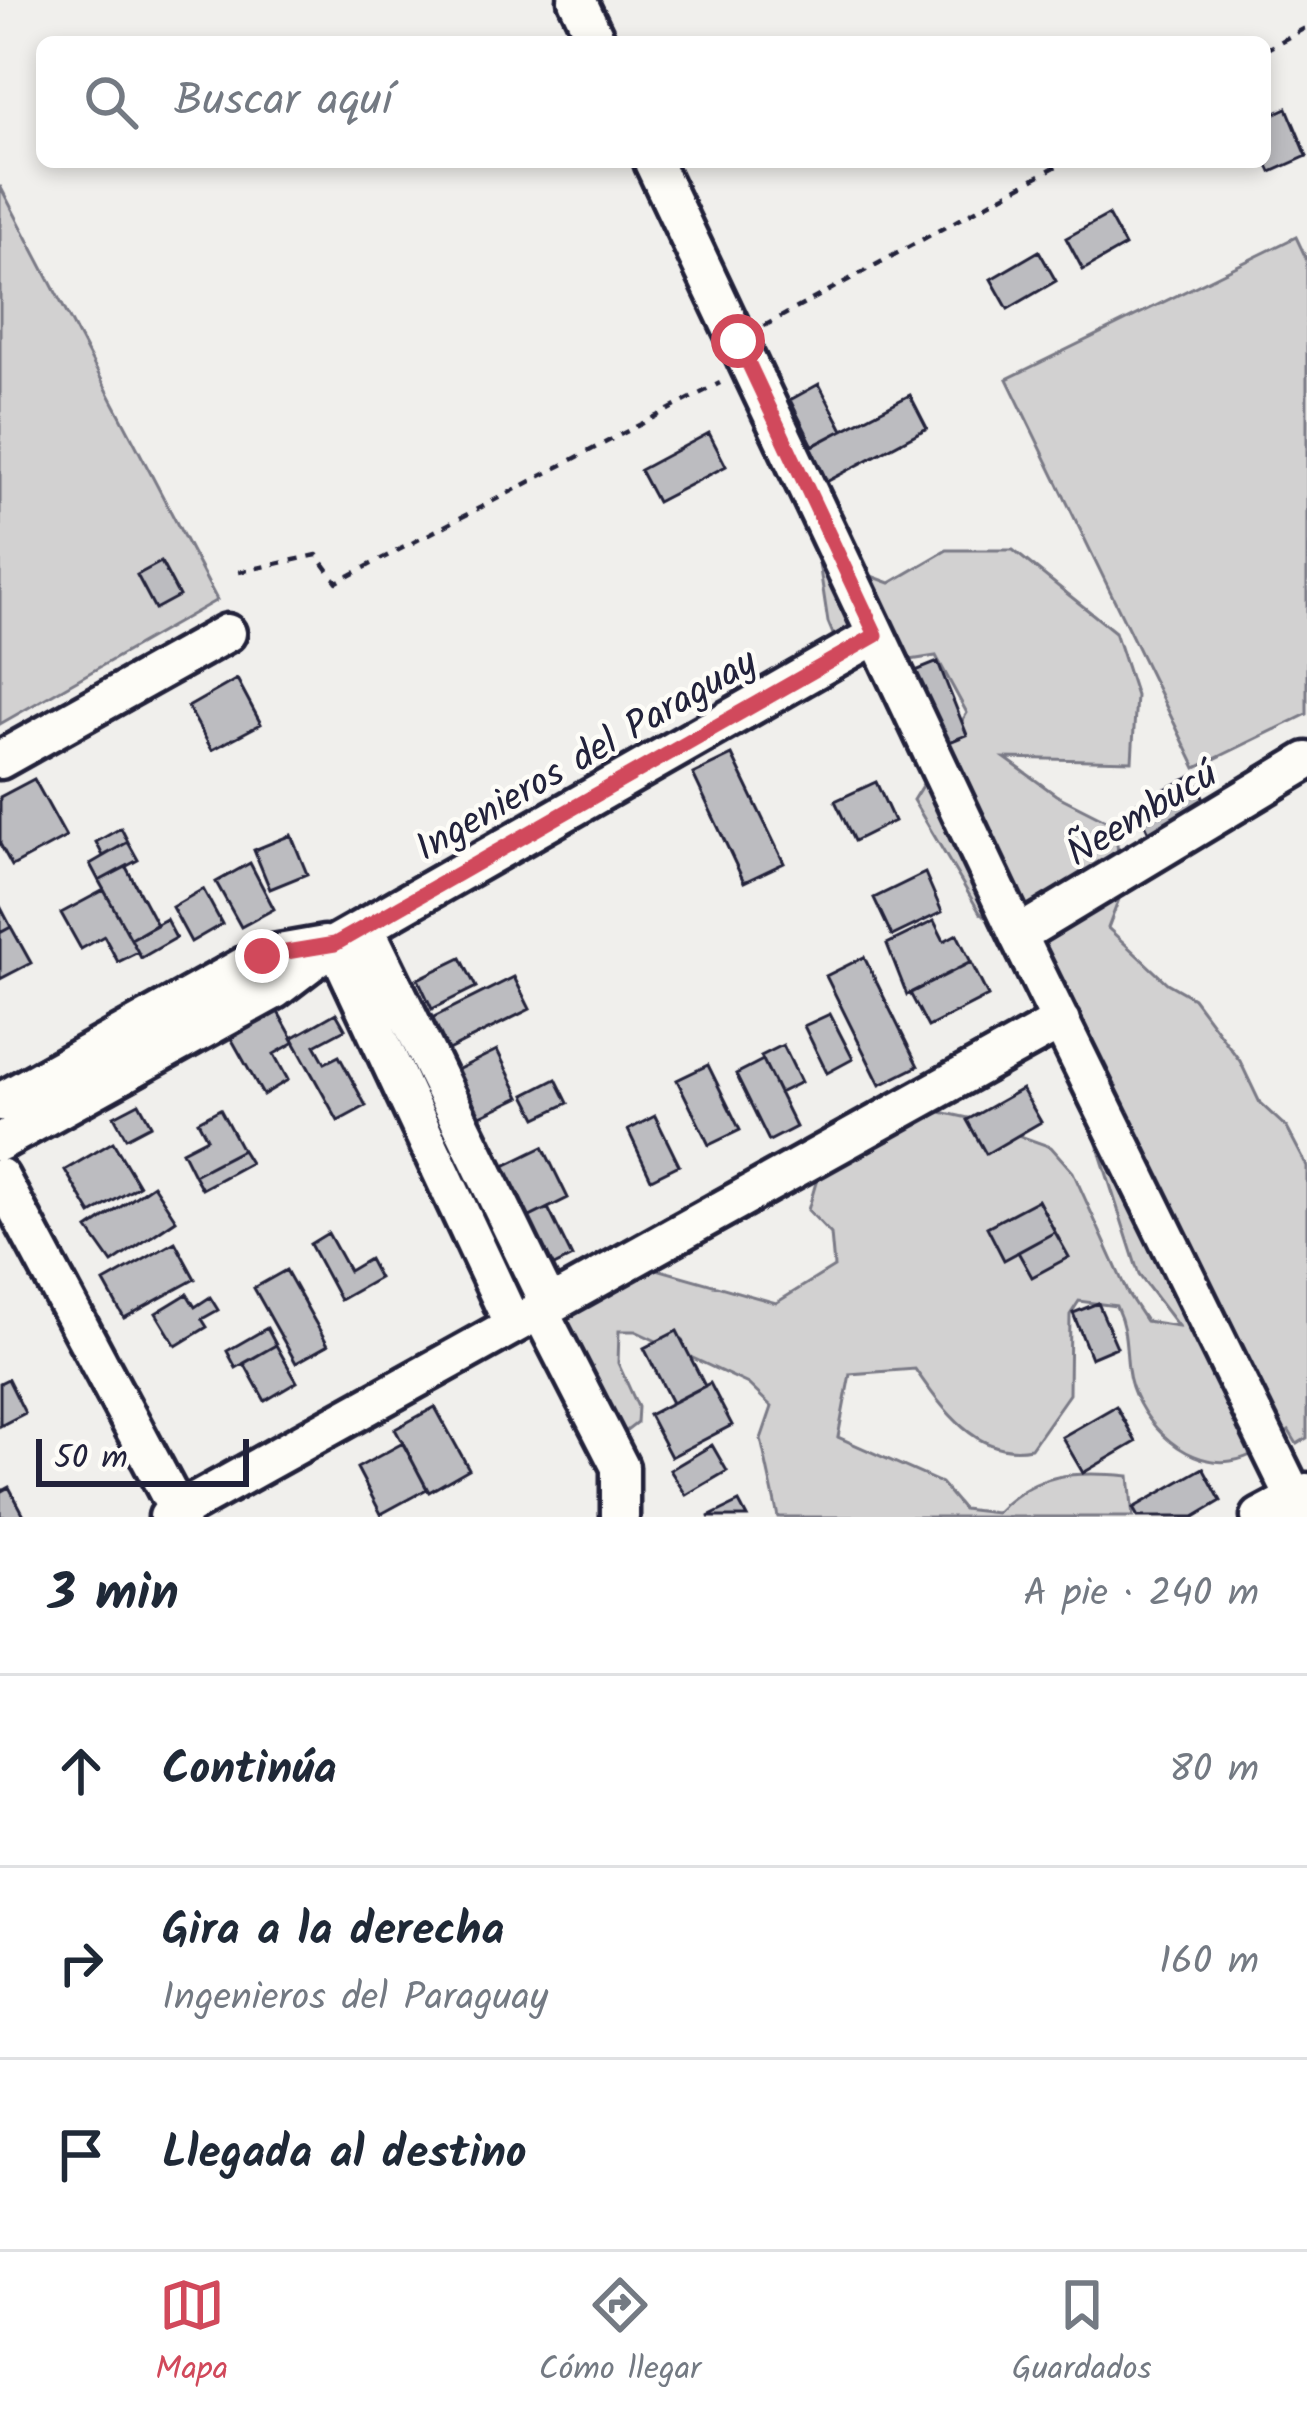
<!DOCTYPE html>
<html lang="es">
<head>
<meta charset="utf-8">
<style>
  body { margin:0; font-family:Kalam,sans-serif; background:#f6f6f7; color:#1f2937 }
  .scale { position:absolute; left:36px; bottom:30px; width:213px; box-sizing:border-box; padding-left:12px; border:6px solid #22223b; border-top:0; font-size:33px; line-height:42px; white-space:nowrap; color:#22223b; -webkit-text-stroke:9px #fdfcf7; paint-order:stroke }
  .stop { position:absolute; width:36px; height:36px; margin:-27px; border:9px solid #d1495b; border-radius:50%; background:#fff }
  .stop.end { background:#d1495b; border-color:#fff; box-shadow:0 3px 12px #0008 }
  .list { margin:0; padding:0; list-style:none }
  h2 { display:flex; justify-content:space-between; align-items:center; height:156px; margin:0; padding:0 48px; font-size:51px }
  h2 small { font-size:39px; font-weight:400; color:#747a83 }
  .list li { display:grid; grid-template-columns:78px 1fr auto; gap:36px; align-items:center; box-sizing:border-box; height:192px; padding:0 48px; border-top:3px solid #e0e1e3 }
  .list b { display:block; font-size:45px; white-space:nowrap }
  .list p { margin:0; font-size:39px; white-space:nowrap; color:#747a83 }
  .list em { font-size:39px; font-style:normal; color:#747a83 }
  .icon { flex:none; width:66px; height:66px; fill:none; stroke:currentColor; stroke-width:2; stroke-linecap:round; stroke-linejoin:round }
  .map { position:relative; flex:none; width:1307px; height:1517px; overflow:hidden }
  .search { position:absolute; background:#fff; box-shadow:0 6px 18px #0003; left:36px; right:36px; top:36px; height:132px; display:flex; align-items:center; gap:30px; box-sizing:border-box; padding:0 42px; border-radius:18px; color:#747a83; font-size:45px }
  .sheet { height:732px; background:#fff }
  nav { display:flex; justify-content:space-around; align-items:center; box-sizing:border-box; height:168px; border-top:3px solid #e0e1e3; background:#fff; font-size:33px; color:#747a83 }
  nav a { display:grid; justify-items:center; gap:6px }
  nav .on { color:#d1495b }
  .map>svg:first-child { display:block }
</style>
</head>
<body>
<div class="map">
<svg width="1307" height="1517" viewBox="0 0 1307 1517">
  <rect width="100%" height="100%" fill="#f0efec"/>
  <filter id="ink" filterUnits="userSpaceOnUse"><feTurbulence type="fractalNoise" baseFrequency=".00833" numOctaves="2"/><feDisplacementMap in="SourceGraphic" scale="24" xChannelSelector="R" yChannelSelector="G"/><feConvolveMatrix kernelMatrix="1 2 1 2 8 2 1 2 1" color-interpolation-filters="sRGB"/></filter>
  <g filter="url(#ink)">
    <!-- green -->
    <path fill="#d2d1d1" stroke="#7a7a86" stroke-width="3" d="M0 186 217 600 0 724Z
      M1296 237 1307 260V714L1196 768 1007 379Z
      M947 550H1013L1115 632 1136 696 1132 761 1005 758 1056 795 1115 825 1122 891 1108 928 1167 983 1193 998 1240 1061 1260 1103 1287 1128 1307 1166V1438L1297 1444 1289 1431C1272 1443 1252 1458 1231 1461 1181 1468 1133 1414 1128 1369 1125 1343 1127 1330 1116 1306L1079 1301 1070 1315 1069 1394 1031 1448C977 1459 942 1408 915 1369L850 1374 838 1437 941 1483 963 1509 996 1513C1035 1472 1074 1471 1129 1476L1133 1517H778L761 1439 772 1407 748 1384 635 1331H619L618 1363 638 1407 637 1423 624 1433 607 1432 554 1325 591 1297 650 1267 776 1303 834 1267 831 1234 808 1210 817 1179 878 1136 941 1112 973 1119 1051 1147 1073 1172 1128 1294 1146 1321 1178 1326 1139 1275 1080 1091 1043 1037 1019 973 1032 942 980 913 913 800 967 713 936 656 872 666 841 653 828 622 818 556 890 583Z"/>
    <!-- building -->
    <path fill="#bcbcc0" stroke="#22223b" stroke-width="3" d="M1287 108 1307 156 1271 172 1265 159V118Z
      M1108 215 1125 246 1083 270 1066 238Z
      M1039 251 1056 281 1008 309 991 279Z
      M819 384 843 430 813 446 790 400Z
      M910 395 927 428 815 488 797 454Z
      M709 433 726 466 657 502 640 470Z
      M161 562 179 596 155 609 137 575Z
      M938 662 967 735 932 749 903 676Z
      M237 679 261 724 212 750 188 707Z
      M732 755 784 863 744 882 693 774Z
      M1193 776 1209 809 1151 837 1135 803Z
      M34 779 66 837 12 866 0 844V797Z
      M876 782 894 821 854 841 835 801Z
      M121 828 128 842 103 856 96 842Z
      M291 835 307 874 270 889 254 850Z
      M128 842 138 860 99 881 90 864Z
      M250 863 274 909 241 927 216 882Z
      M126 867 157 925 131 939 99 881Z
      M925 873 942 912 892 936 874 898Z
      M203 889 222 924 191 942 172 907Z
      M104 890 138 952 118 962 104 936 81 949 61 913Z
      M0 906 11 927 0 933Z
      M166 919 176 938 141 958 131 939Z
      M934 921 944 941 957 934 971 962 907 995 887 944Z
      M11 927 31 963 0 979V933Z
      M864 957 918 1066 880 1085 826 976Z
      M461 958 476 987 432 1009 418 979Z
      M971 962 988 996 928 1027 910 993Z
      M514 977 530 1009 446 1051 430 1019Z
      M274 1005 295 1042 274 1054 288 1080 263 1095 227 1031Z
      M336 1013 345 1029 315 1045 325 1063 339 1056 366 1106 338 1121 292 1038Z
      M830 1014 853 1059 827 1073 804 1026Z
      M783 1045 801 1082 779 1093 761 1056Z
      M497 1050 520 1097 474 1119 451 1073Z
      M763 1060 796 1127 769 1141 736 1074Z
      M708 1065 740 1130 709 1145 677 1080Z
      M556 1079 568 1103 537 1118 525 1095Z
      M1022 1089 1041 1122 986 1154 967 1120Z
      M139 1103 151 1125 126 1138 114 1116Z
      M220 1109 242 1150 194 1175 182 1151 207 1138 198 1121Z
      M655 1116 679 1165 651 1179 628 1130Z
      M113 1142 139 1186 91 1214 65 1170Z
      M543 1147 568 1198 526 1219 500 1168Z
      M242 1150 250 1163 202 1189 194 1175Z
      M153 1185 176 1220 112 1263 88 1229Z
      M1038 1200 1055 1232 1004 1260 987 1227Z
      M548 1208 572 1257 550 1268 526 1219Z
      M1055 1232 1069 1257 1032 1277 1018 1252Z
      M328 1233 349 1271 369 1259 379 1278 340 1300 310 1244Z
      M175 1242 195 1279 124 1318 104 1282Z
      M286 1270 328 1345 296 1363 254 1288Z
      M187 1294 195 1307 210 1297 218 1310 202 1319 207 1327 176 1346 156 1313Z
      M1098 1303 1117 1347 1091 1358 1073 1313Z
      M267 1328 276 1345 236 1368 227 1351Z
      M677 1331 705 1386 672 1403 644 1348Z
      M276 1345 297 1382 265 1401 244 1363Z
      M8 1379 25 1413 0 1426V1383Z
      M710 1383 732 1425 671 1457 649 1415Z
      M1116 1406 1136 1442 1083 1473 1062 1437Z
      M435 1407 469 1469 429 1492 395 1429Z
      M403 1443 427 1489 381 1514 357 1468Z
      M712 1445 727 1471 686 1495 670 1470Z
      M1203 1468 1221 1501 1194 1517H1138L1133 1508Z
      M9 1487 25 1517H0V1492Z
      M739 1502 747 1517H708Z"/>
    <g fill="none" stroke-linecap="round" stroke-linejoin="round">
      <!-- minor casing -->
      <g stroke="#22223b" stroke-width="45">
        <path id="minor" d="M577 0 597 42
          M653 162 1018 935 1304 1517
          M0 760 227 633
          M365 927 549 1305
          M1018 935 1307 761
          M335 944 513 1325
          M0 1102 262 956 325 945
          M0 1142 275 990 335 944 876 635
          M0 1177 181 1517
          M540 1311 620 1467V1517
          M168 1517 1061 1021
          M1260 1517 1307 1492"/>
      </g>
      <!-- path -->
      <path stroke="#22223b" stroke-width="4.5" stroke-dasharray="9 9" stroke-linecap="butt" d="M1265 50 1307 27
        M764 326 1064 162
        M239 572 317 555 337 582 720 383"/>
      <!-- minor -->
      <use href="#minor" stroke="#fdfcf7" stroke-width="36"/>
    </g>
  </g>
  <g fill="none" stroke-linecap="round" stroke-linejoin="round" filter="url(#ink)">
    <!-- route -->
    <path stroke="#d1495b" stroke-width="15" d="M262 956 335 944 876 635 738 341"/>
  </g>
  <g text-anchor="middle" stroke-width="9" stroke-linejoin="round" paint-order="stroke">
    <!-- street labels -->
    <g font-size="39" fill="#22223b" stroke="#fdfcf7">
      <text transform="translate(585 753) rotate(-30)" y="14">Ingenieros del Paraguay</text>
      <text transform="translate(1141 812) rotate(-31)" y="14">Ñeembucú</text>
    </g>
  </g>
</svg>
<div class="scale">50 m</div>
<div class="stop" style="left:738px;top:341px"></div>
<div class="stop end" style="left:262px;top:956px"></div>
<div class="search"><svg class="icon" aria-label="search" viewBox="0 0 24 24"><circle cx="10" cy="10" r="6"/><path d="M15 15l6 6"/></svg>Buscar aquí</div>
</div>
<section class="sheet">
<h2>3 min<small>A pie · 240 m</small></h2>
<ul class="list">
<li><svg class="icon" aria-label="ahead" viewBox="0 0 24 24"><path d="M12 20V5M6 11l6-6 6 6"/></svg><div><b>Continúa</b></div><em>80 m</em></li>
<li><svg class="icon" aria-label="right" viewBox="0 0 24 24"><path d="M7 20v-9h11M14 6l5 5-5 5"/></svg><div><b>Gira a la derecha</b><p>Ingenieros del Paraguay</p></div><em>160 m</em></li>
<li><svg class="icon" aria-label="arrive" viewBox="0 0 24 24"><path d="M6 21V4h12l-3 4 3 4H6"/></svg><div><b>Llegada al destino</b></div></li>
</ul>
</section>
<nav>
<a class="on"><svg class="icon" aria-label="map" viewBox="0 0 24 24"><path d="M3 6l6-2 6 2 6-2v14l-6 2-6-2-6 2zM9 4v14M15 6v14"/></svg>Mapa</a>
<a><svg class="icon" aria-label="directions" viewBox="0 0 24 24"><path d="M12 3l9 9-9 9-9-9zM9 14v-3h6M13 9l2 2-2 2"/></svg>Cómo llegar</a>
<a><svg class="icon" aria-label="saved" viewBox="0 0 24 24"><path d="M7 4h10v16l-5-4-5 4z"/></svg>Guardados</a>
</nav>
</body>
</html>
